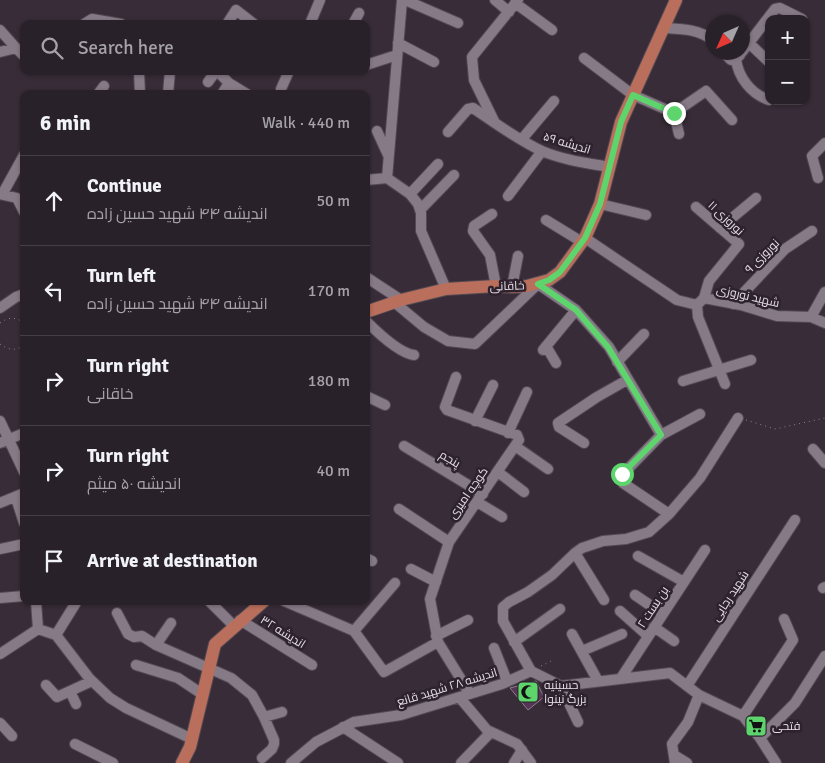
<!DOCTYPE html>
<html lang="en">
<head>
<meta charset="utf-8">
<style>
  body { margin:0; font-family:Signika,Cairo,sans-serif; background:#312931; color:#f1f3f6 }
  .controls { position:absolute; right:15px; top:15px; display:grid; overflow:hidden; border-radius:10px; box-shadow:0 1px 4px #0004 }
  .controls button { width:45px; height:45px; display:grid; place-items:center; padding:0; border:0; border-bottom:1px solid #453e46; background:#292129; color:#f1f3f6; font:25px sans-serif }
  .compass { position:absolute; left:705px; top:15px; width:45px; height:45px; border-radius:50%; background:#292129; box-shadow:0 1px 4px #0004; rotate:225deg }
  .stop { position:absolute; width:15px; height:15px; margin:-11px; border:4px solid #5dd56c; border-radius:50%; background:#fff }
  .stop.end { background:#5dd56c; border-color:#fff; box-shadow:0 1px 5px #0008 }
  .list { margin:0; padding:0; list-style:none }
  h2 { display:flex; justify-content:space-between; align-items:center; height:65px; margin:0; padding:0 20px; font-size:21px }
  h2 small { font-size:16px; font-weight:400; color:#a5a3a8 }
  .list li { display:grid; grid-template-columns:32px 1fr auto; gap:15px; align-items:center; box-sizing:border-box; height:90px; padding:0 20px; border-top:1px solid #453e46 }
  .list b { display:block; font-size:19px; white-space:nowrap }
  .list p { margin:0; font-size:16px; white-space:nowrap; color:#a5a3a8 }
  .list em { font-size:16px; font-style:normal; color:#a5a3a8 }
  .icon { flex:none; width:28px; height:28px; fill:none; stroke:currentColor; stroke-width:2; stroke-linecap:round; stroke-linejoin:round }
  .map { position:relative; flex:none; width:825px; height:763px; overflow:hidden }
  .search { position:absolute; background:#292129; box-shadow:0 1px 4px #0004; left:20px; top:20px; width:350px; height:55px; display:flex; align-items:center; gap:12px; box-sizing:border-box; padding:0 18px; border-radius:10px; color:#a5a3a8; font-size:19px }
  .panel { position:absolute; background:#292129; box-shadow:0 1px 4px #0004; left:20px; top:90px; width:350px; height:515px; border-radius:10px }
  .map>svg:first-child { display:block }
</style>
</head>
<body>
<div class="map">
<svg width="825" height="763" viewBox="0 0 825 763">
  <rect width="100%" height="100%" fill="#372c37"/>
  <!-- building -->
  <path fill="#553455" stroke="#8c7f8c" d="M536 681 544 697 528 710 510 688Z"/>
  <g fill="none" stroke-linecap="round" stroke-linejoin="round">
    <!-- minor casing -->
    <g stroke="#534953" stroke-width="12">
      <path id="minor" d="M402 0 387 178 410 194 418 204 421 213V231L446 289
        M405 0 458 23
        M495 0 509 12
        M515 3 552 30
        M84 24 92 19 121 24
        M227 24 236 10 254 24
        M310 24 320 0
        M353 24 359 13
        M664 28C681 29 699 29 712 40
        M0 30 16 48
        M398 43 434 62
        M750 44 769 62
        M0 52 16 48 24 56
        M723 52 731 60 736 59 740 55
        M742 52 775 9 780 8 802 19
        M584 58 633 95 674 113 706 91 732 120
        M736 59C738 77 751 94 769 100
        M366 65 397 55
        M139 71 140 94
        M217 71 229 83
        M208 82 216 71
        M98 94 104 86
        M168 94 170 71
        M222 94 229 83 247 94
        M281 94V89L289 71
        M674 113 679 134
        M494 121 474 80 472 57 518 0
        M377 131 388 155
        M448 132 468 109 473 108C495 123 518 140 542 151 563 160 587 163 609 167
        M522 139 554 101
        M818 178 812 156 825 143
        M366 180 387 178
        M3 193 24 155
        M0 194 17 198 24 212
        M410 194 438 164
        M508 196 542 151
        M600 204 646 215
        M696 207 739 244 709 281 704 298
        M420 210 454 175
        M492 214 474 226 473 231 490 255 496 286
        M546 220 582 242
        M720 228 756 198
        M585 238 677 300 697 305
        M366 277 401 300
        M512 287 518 256
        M394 302 424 327 448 341 475 344 538 284 576 310 609 347 661 435 622 475 621 479 623 483 669 514 649 532 626 539 603 541 582 548 575 553 552 575 528 592 509 602 503 607V621L531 671
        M733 304 785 249 812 231
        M697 305 704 298 741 305 777 316 811 317 825 323
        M697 305 698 317 725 384
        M0 308 16 297 24 294
        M811 317 825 292
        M366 321C377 332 399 353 414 355
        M546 346 556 363
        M543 350 576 310
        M617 362 644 334
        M683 381 751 360
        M366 396 385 405
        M0 421 24 472
        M475 421 493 385
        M508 433 527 392
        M661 435 700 414
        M0 443 24 433
        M584 443 559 427 558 423 597 397 627 380
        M404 446 483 494
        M515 446 548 469
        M813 449 825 463
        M498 472 524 492
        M16 498 24 523
        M477 502 502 517
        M0 503 24 493
        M399 509 449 542
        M669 514 700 478 738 418
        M0 549 24 544
        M575 553 604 600
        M638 556 684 582
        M366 558 372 561
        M411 569 436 582
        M823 588 825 587
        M635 595 663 614
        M0 598 24 596
        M36 601 38 629
        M209 601 234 626
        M284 601 354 631 384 672 438 642 470 694
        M620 611 648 636
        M117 613 128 634 134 637 142 636 156 645 231 678 252 695 264 717 274 740V744L272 749 262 758
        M240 620 312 665
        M654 627 674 641
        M38 629 56 635 89 678 110 698 126 708 192 739
        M354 631 395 583
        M572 634 598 681
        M56 635 77 601
        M436 636 468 620
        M438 642 430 599 449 542 519 440 517 435 447 410 445 407 456 377
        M514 642 560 609
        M156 645 171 623
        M494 648 507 681
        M582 651 622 634
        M0 654 38 629
        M136 665 178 678 202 694
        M531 671 561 686 670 673 699 695 743 716 760 738 776 763
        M621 678 705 550
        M46 685 57 697 92 681
        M561 686 578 722
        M687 686 795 520
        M70 691 76 704
        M460 698 487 730 517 744 531 763
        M743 716 793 640 784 619
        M264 717 282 712
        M0 723 12 736
        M343 727 398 763
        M760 738 795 703 825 656
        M75 744 113 763
        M674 755 687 763
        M291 763 316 742 354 722 401 715 502 684 531 671
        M461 763 491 732
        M514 763 522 750
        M675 763 672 744 688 722 699 695"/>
    </g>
    <!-- major casing -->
    <g stroke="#534953" stroke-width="14">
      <path id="major" d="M366 312 401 300 446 289 496 286 512 287 527 286 549 280 560 272 585 238 600 204 621 122 676 0
        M182 763 190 747 215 644 264 601"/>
    </g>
    <!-- path -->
    <path stroke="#8b828b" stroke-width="1" stroke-dasharray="1 4" stroke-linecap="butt" d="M0 323C8 317 17 316 24 324
      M0 344C8 350 17 352 24 344
      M746 420 775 429 825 418
      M541 666 553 660"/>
    <!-- minor -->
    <use href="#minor" stroke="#877a87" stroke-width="10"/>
    <!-- major -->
    <use href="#major" stroke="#b96f5c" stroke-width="12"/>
  </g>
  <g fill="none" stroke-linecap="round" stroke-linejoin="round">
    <!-- route -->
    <path stroke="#5dd56c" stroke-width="6" d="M622 474 661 435 608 347 576 310 538 284 549 280 560 272 585 238 600 204 621 122 633 95 674 113"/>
  </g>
  <!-- icons -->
  <defs>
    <g id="mosque-square" transform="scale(1.125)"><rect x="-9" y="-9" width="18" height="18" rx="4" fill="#5dd56c" stroke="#2d222d"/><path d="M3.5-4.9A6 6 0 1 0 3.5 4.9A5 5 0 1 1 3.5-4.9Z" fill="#111"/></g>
    <g id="supermarket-square" transform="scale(1.125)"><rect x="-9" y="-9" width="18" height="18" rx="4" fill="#5dd56c" stroke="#2d222d"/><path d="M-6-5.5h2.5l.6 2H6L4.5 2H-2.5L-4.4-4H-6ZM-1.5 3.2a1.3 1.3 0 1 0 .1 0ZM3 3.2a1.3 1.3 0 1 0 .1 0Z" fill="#111"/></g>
  </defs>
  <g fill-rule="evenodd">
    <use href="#mosque-square" x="528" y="692"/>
    <use href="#supermarket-square" x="756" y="726"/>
  </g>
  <g text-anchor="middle" stroke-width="5" stroke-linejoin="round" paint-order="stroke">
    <!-- street labels -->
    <g font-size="12" fill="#e6dee6" stroke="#2d222d">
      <text transform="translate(567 143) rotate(17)" y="4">اندیشه ۵۹</text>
      <text transform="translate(726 218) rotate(43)" y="4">نوروزی ۱۱</text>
      <text transform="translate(762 256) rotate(-45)" y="4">نوروزی ۹</text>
      <text transform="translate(507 286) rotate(-2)" y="4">خاقانی</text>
      <text transform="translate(748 296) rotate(13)" y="4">شهید نوروزی</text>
      <text transform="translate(450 459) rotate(31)" y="4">پنجم</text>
      <text transform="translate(468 493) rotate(-55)" y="4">کوچه امیری</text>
      <text transform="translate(730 596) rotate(-57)" y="4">شهید رجایی</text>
      <text transform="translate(653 607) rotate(-57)" y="4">بن بست ۲</text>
      <text transform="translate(283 632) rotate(32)" y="4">اندیشه ۳۲</text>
      <text transform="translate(447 687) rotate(-17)" y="4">اندیشه ۲۸ شهید قانع</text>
    </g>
    <!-- poi labels -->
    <g font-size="12" fill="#e6dee6" stroke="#2d222d" text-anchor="start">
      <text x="544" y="689">حسینیه<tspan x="544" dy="14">بزرگ نینوا</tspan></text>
      <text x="772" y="730">فتحی</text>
    </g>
  </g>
</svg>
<div class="controls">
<button>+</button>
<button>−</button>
</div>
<svg class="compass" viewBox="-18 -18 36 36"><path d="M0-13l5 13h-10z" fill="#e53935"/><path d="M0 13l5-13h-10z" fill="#a5a3a8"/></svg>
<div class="stop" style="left:622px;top:474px"></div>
<div class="stop end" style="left:674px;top:113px"></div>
<div class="search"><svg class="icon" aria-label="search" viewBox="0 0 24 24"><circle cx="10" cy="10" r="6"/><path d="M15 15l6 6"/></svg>Search here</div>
<section class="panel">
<h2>6 min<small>Walk · 440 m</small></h2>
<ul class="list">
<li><svg class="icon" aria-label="ahead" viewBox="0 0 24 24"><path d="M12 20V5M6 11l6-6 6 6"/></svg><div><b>Continue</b><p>اندیشه ۴۴ شهید حسین زاده</p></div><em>50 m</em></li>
<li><svg class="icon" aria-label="left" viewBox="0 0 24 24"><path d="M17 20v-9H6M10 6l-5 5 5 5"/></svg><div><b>Turn left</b><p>اندیشه ۴۴ شهید حسین زاده</p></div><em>170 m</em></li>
<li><svg class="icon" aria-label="right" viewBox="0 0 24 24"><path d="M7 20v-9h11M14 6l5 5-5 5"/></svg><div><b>Turn right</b><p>خاقانی</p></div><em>180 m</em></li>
<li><svg class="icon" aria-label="right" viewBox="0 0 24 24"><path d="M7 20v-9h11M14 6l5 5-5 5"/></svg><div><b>Turn right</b><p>اندیشه ۵۰ میثم</p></div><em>40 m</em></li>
<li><svg class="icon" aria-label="arrive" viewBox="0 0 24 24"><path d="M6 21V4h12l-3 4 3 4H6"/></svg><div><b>Arrive at destination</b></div></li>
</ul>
</section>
</div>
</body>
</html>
